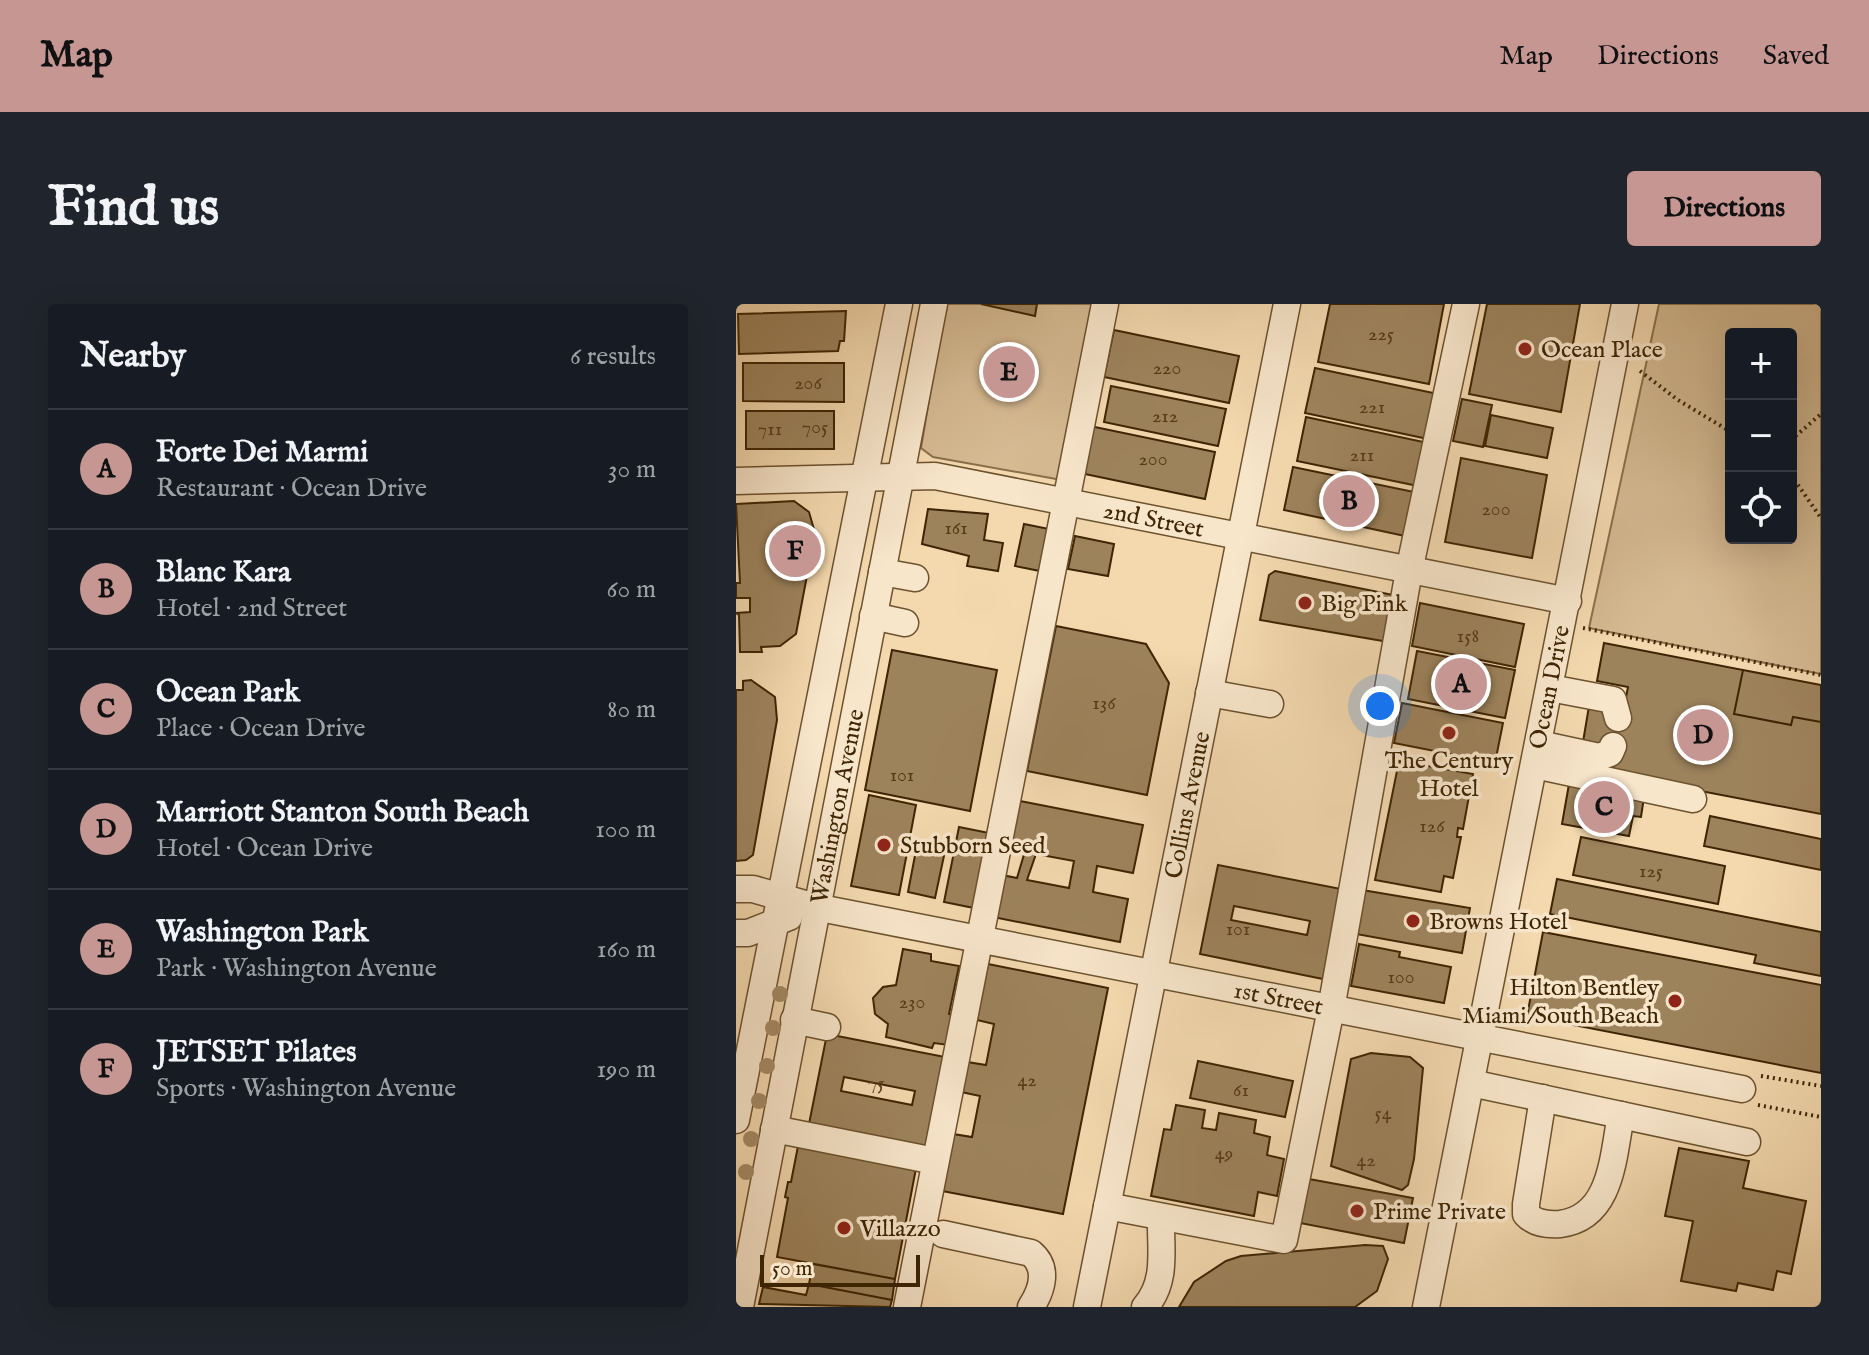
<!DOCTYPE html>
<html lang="en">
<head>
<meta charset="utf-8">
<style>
  body { margin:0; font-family:"IM FELL English",serif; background:#20242c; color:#f1f3f6 }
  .controls { position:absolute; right:24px; top:24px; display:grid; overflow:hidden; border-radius:8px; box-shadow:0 8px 32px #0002 }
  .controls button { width:72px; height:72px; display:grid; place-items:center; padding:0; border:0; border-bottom:2px solid #363941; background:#171b24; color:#f1f3f6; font:40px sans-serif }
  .scale { position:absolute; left:24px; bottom:20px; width:160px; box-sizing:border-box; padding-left:8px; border:4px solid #3e2503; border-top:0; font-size:22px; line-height:28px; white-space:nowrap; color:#3e2503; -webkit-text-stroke:6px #f8e6cb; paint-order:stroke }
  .you { position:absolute; left:644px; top:402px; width:28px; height:28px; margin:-20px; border:6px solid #fff; border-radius:50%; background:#1a73e8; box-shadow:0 0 0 12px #1a73e833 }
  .badge { display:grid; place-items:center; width:52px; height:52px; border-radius:50%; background:#c59692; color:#111; font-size:26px; font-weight:700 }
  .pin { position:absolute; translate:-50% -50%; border:4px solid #fff; box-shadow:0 2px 8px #0006 }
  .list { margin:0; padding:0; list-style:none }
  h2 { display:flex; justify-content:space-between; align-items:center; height:104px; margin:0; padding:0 32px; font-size:34px }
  h2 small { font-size:26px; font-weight:400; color:#9ea1a6 }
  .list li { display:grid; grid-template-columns:52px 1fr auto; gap:24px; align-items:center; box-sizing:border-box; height:120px; padding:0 32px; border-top:2px solid #363941 }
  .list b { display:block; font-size:30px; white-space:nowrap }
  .list p { margin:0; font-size:26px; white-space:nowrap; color:#9ea1a6 }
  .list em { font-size:26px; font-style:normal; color:#9ea1a6 }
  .icon { flex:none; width:44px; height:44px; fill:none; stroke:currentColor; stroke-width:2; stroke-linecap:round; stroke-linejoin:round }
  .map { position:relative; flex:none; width:1085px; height:1003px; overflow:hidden; border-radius:8px }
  header { display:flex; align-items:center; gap:48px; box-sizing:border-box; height:112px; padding:0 40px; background:#c59692; color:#111 }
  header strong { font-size:38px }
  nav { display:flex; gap:44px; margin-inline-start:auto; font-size:28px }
  .intro { display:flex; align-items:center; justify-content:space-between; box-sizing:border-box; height:192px; padding:0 48px }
  h1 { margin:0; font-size:56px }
  .button { padding:20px 36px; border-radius:8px; background:#c59692; color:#111; font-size:28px; font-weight:700 }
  main { display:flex; gap:48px; padding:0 48px }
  aside { flex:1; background:#171b24; border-radius:8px; box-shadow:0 8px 32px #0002 }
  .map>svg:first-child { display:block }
</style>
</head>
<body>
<header>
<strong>Map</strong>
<nav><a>Map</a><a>Directions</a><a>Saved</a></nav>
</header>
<div class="intro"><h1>Find us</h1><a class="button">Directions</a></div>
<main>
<aside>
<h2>Nearby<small>6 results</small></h2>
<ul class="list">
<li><span class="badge">A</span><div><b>Forte Dei Marmi</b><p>Restaurant · Ocean Drive</p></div><em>30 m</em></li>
<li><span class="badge">B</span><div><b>Blanc Kara</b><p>Hotel · 2nd Street</p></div><em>60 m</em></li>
<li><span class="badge">C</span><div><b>Ocean Park</b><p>Place · Ocean Drive</p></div><em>80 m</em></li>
<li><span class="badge">D</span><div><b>Marriott Stanton South Beach</b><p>Hotel · Ocean Drive</p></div><em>100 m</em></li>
<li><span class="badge">E</span><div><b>Washington Park</b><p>Park · Washington Avenue</p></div><em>160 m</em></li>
<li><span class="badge">F</span><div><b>JETSET Pilates</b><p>Sports · Washington Avenue</p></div><em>190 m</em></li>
</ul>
</aside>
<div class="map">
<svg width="1085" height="1003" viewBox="0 0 1085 1003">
  <rect width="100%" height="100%" fill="#f4d9af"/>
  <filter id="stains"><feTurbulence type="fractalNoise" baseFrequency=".0025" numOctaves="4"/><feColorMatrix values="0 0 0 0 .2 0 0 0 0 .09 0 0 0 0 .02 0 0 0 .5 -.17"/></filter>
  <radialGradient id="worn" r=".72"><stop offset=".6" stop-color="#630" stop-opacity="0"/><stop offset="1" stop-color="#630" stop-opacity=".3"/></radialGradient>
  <!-- green -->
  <path fill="#d5ba92" stroke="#8a704a" stroke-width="2" fill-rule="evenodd" d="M209 0H362L326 176 197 153 185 144Z
    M923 0H1085V370L853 324ZM995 30H1055V234H995Z"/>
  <!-- building -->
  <path fill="#9d835c" stroke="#3e2503" stroke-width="2" fill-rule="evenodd" d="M245 0H301L299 12Z
    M594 0H708L693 80 582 58Z
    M751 0H844L825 108 733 90Z
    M110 7 108 37H104L102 47 3 50 2 10Z
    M378 26 503 52 493 99 368 73Z
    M7 59H108V98L7 97Z
    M579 64 702 90 692 135 569 109Z
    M375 82 490 105 482 142 368 118Z
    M726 95 756 101 747 143 717 137Z
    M10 107H98V145H10Z
    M755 111 817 124 811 154 749 142Z
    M570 113 692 139 682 182 561 157Z
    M354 122 479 148 469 195 344 169Z
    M725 154 811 171 796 254 709 238Z
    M557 163 678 188 669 232 548 206Z
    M58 197 73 208 79 229 60 330 44 342 25 343 26 348H4L3 311 0 309 14 308V294H0V279H4L0 200Z
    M192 205 252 210 248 236 267 239 262 267 231 262 233 252 186 240Z
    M288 220 313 225 304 267 279 262Z
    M339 232 378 240 372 272 332 265Z
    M539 267 662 292 653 338 524 316 533 271Z
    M684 299 788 320 779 363 676 342Z
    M320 322 410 340 433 379 411 491 291 467Z
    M868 339 1007 366 998 410 1055 421 1057 413 1085 418V510L876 470 881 443 846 444 853 402 886 414 892 383 861 377Z
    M156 346 261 366 234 507 129 486Z
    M681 347 779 366 769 414 672 395Z
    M1007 366 1085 381V418L1057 413 1055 421 998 410Z
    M15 376 39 393 41 416 17 551 10 556 0 557V386H7V377Z
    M666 399 767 419 759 459 658 439Z
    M663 457 737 470 727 525 722 524 721 533H725L717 574 708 572 705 588 639 576Z
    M833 480 908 493 905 513 897 512 893 532 826 520Z
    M133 491 180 501 163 591 115 582Z
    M284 497 407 521 397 569 361 562 357 588 392 595 384 638 257 613 266 571 281 574 289 547 274 544ZM300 550 338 557 333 584 291 576Z
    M974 512 1085 535V566L968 542Z
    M223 523 253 529 238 604 208 598Z
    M845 533 989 562 982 600 837 571Z
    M181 541 209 547 199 594 172 588Z
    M482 561 605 585 587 675 464 650ZM498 602 574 617 571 631 495 616Z
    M821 575 1085 628V672L1018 659 1020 651 814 610Z
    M626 586 734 604 726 649 620 630Z
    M807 628 1085 681V769L791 712Z
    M623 640 664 648 663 653 715 663 708 699 615 682Z
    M167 645 195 650V657L223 662 213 710 218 712 213 741 198 739 196 744 150 733 152 720 139 710 137 694 147 683 160 681Z
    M252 660 372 684 327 910 206 887 217 830 236 833 244 792 225 788 231 758 250 761 258 720 241 716Z
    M91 730 209 753 191 844 73 820ZM108 773 179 787 176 801 105 787Z
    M635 749 674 753 687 764 678 855 672 881 666 886 595 862 615 755Z
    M462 757 557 777 549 813 454 794Z
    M440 801 469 806 466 824 480 826 483 809 520 816 518 829 534 833 531 851 548 855 541 892 522 888 518 912 415 892 428 825 435 826Z
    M63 837 181 859 159 975 41 953 52 894 49 893 52 878H55Z
    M943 844 1013 857 1007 884 1070 897 1055 970 1041 967 1037 986 1002 979 1000 987 945 977 957 917 929 912Z
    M573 875 677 894 668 939 564 919Z
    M629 941 647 942 652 955 641 987 619 1003H443L458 978 490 957 505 952Z
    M77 960 159 975 156 996 73 980Z
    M73 980 156 996 154 1003 23 1000 27 983 70 991Z"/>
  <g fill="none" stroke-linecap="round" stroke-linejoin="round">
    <!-- minor casing -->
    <g stroke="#6c522e" stroke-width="29">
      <g id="minor">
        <path id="s1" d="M0 177 199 172 832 297"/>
        <path d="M146 268 179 274"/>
        <path d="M137 312 169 319"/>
        <path d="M814 384 877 396 882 414"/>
        <path d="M473 389 534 400"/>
        <path d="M803 440 863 453 874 449 877 442"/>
        <path d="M799 461 957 495"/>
        <path id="s2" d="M0 585H17L79 603 1006 785"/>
        <path d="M0 629H12L53 613"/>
        <path d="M58 716 91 723"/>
        <path d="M735 779 1011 838"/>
        <path d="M807 794 790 900V910C798 919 811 921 824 920 876 914 877 852 885 811"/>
        <path d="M0 816 163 0"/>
        <path d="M38 825 199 857"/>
        <path d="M371 902 548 936 595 705 673 267 730 0"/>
        <path d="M207 930 295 949C313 964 306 986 295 1003"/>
        <path id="s3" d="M4 1003 198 0"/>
        <path d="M171 1003 369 0"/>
        <path id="s4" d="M351 1003 551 0"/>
        <path d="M409 1003C432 977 424 944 425 913"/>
        <path id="s5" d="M690 1003 889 0"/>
      </g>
    </g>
    <!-- path -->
    <path stroke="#3e2503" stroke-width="4" stroke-dasharray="2 4" stroke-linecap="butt" d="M1083 0 1085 1
      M904 67 942 96 995 128
      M1055 136 1085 110
      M1055 171 1085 214
      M847 324 1085 371
      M1025 772 1085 782
      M1022 801 1085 813"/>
    <!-- minor -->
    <use href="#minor" stroke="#f8e6cb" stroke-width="26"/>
  </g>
  <!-- trees -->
  <g fill="#a58a64">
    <circle cx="44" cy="690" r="8"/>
    <circle cx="37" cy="724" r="8"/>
    <circle cx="31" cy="762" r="8"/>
    <circle cx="23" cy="797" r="8"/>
    <circle cx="15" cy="835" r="8"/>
    <circle cx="10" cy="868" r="8"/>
  </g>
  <!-- markers -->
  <g fill="#8f2418" stroke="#f8e6cb" stroke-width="3">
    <circle cx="789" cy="45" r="8"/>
    <circle cx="569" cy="299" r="8"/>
    <circle cx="713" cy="429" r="8"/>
    <circle cx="148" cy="541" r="8"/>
    <circle cx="677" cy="617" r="8"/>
    <circle cx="939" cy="697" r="8"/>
    <circle cx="621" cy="907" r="8"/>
    <circle cx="108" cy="924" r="8"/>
  </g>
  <g text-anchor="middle" stroke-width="7" stroke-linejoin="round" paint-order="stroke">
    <!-- number labels -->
    <g font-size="20" fill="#563c19">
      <text x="645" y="36">225</text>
      <text x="431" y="70">220</text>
      <text x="72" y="85">206</text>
      <text x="636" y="109">221</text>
      <text x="429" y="118">212</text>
      <text x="79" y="129">705</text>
      <text x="34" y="131">711</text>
      <text x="626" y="157">211</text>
      <text x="417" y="161">200</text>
      <text x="760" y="211">200</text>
      <text x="220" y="230">161</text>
      <text x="732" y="338">158</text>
      <text x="368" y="405">136</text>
      <text x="166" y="477">101</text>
      <text x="696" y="528">126</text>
      <text x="915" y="573">125</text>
      <text x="502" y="631">101</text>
      <text x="665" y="679">100</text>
      <text x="176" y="704">230</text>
      <text x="291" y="782">42</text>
      <text x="140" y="785">75</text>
      <text x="505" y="792">61</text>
      <text x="647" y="815">54</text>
      <text x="488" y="855">49</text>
      <text x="630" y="862">42</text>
    </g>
    <!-- poi labels -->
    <g font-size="24" fill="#3e2503" stroke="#f8e6cb" text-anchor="start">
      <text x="805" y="53">Ocean Place</text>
      <text x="585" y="307">Big Pink</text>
      <text x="713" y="464" text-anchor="middle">The Century<tspan x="713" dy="28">Hotel</tspan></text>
      <text x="164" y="549">Stubborn Seed</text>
      <text x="693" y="625">Browns Hotel</text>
      <text x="923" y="691" text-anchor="end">Hilton Bentley<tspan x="923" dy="28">Miami/South Beach</tspan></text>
      <text x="637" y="915">Prime Private</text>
      <text x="124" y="932">Villazzo</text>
    </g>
    <!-- street labels -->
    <g font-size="24" fill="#3e2503" stroke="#f8e6cb">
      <text dy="8" stroke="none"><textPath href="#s1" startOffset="422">2nd Street</textPath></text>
      <text dy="8" stroke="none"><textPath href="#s5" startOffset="632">Ocean Drive</textPath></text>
      <text dy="8" stroke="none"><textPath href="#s3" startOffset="510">Washington Avenue</textPath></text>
      <text dy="8" stroke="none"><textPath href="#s4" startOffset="512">Collins Avenue</textPath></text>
      <text dy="8" stroke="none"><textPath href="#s2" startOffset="554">1st Street</textPath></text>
    </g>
  </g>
  <rect width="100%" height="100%" filter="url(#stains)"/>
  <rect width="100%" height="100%" fill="url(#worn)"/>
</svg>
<div class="controls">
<button>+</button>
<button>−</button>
<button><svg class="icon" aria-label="locate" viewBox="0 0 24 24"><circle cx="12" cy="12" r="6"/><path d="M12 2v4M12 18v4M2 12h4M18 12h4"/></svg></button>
</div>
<div class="scale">50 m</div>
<div class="you"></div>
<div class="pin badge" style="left:725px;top:380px">A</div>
<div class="pin badge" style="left:613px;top:197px">B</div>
<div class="pin badge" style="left:868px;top:503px">C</div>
<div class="pin badge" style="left:967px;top:431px">D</div>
<div class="pin badge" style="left:273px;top:68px">E</div>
<div class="pin badge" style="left:59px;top:247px">F</div>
</div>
</main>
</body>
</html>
